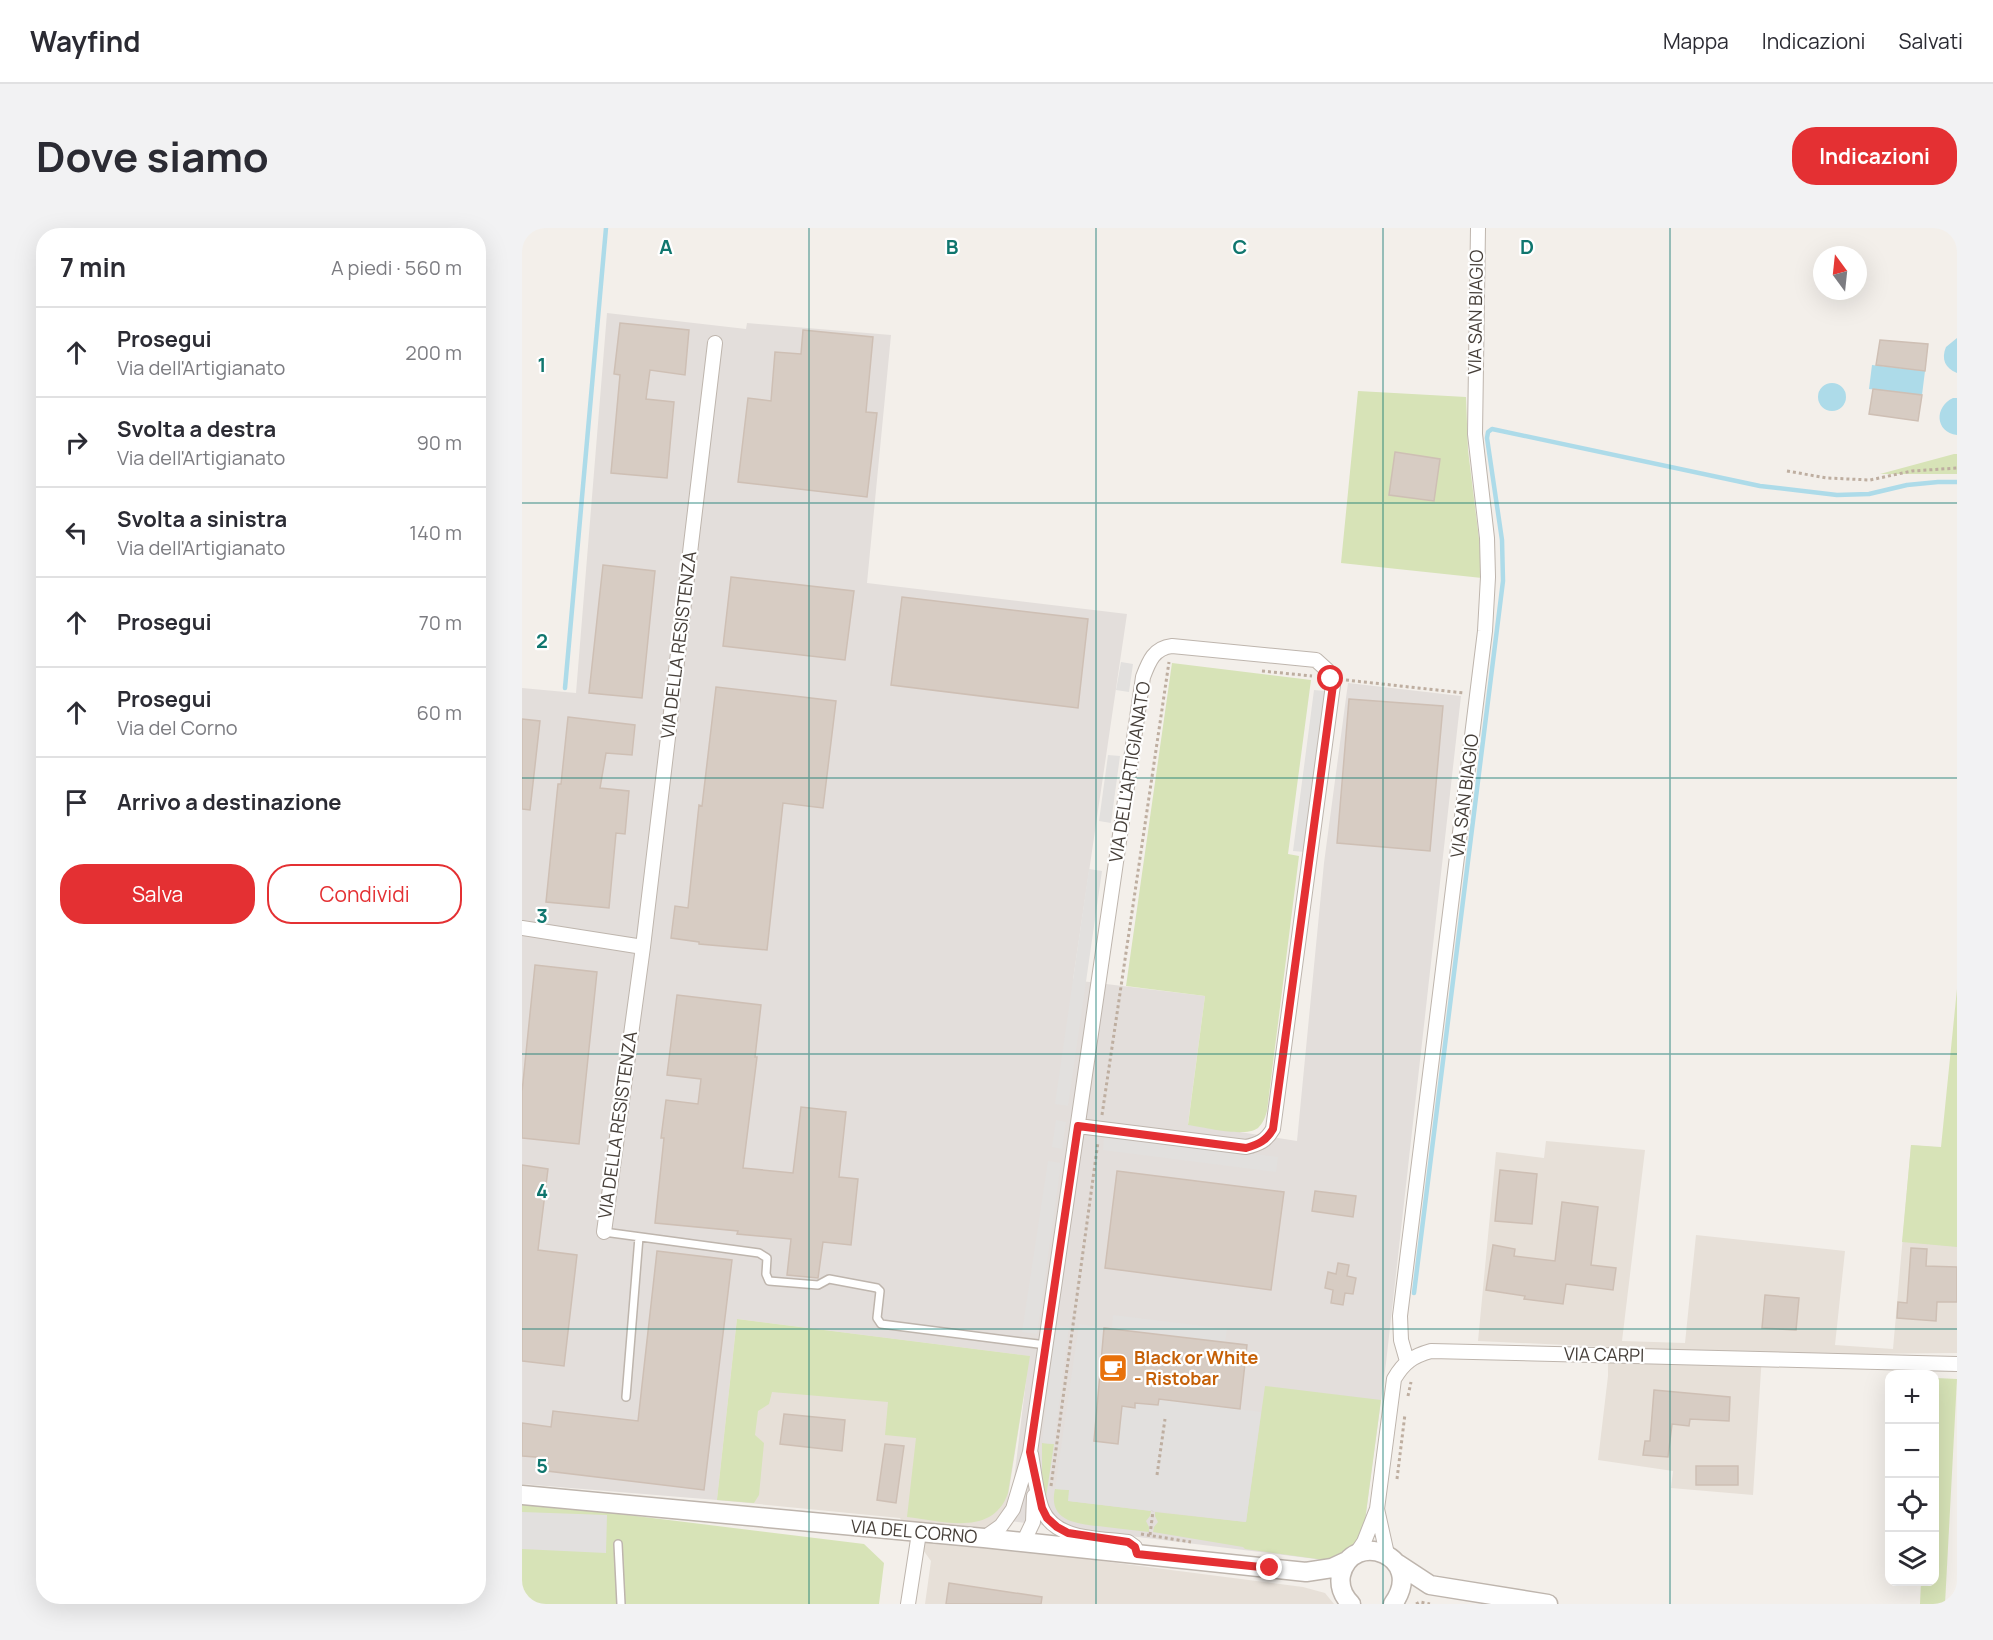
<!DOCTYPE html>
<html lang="it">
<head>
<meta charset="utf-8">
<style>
  body { margin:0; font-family:Manrope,sans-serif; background:#f2f2f3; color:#2b2b33 }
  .controls { position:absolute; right:18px; bottom:18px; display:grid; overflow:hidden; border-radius:12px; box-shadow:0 6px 24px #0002 }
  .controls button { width:54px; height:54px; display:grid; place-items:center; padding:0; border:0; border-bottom:2px solid #e1e1e2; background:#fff; color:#2b2b33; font:30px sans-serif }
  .compass { position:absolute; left:1291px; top:18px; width:54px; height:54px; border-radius:50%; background:#fff; box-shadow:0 6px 24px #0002; rotate:345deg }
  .stop { position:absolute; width:18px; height:18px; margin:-14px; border:4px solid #e43033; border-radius:50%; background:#fff }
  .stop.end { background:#e43033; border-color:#fff; box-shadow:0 2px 6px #0008 }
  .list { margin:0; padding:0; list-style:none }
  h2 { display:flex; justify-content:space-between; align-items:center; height:78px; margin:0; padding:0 24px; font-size:26px }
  h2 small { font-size:20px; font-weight:400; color:#7c7c81 }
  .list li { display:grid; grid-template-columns:39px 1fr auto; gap:18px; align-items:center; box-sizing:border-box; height:90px; padding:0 24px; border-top:2px solid #e1e1e2 }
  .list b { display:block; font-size:22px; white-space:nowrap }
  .list p { margin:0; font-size:20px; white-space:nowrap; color:#7c7c81 }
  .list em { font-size:20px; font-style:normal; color:#7c7c81 }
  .actions { display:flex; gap:12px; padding:18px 24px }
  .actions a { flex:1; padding:14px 0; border:2px solid #e43033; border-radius:24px; text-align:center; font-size:21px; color:#e43033 }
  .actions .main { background:#e43033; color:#fff }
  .icon { flex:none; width:33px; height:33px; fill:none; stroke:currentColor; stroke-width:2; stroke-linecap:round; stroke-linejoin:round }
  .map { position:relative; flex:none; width:1435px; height:1376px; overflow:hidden; border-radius:24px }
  header { display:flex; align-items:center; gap:36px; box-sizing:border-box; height:84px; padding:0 30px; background:#fff; border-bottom:2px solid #e1e1e2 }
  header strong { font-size:28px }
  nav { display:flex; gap:33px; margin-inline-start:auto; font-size:21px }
  .intro { display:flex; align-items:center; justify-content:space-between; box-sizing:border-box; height:144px; padding:0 36px }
  h1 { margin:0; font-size:42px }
  .button { padding:15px 27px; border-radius:24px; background:#e43033; color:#fff; font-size:21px; font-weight:700 }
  main { display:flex; gap:36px; padding:0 36px }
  aside { flex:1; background:#fff; border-radius:24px; box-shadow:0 6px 24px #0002 }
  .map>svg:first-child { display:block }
</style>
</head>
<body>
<header>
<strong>Wayfind</strong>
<nav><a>Mappa</a><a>Indicazioni</a><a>Salvati</a></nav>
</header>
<div class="intro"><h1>Dove siamo</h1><a class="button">Indicazioni</a></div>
<main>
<aside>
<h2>7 min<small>A piedi · 560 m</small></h2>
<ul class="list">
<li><svg class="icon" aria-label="ahead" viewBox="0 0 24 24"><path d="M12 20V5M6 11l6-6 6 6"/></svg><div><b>Prosegui</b><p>Via dell'Artigianato</p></div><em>200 m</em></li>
<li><svg class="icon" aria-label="right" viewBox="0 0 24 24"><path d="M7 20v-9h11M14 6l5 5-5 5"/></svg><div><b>Svolta a destra</b><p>Via dell'Artigianato</p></div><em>90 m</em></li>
<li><svg class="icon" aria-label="left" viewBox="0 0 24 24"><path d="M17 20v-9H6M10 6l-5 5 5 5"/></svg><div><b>Svolta a sinistra</b><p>Via dell'Artigianato</p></div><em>140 m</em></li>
<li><svg class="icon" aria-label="ahead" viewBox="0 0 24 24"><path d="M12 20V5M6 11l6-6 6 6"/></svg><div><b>Prosegui</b></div><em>70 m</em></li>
<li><svg class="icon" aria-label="ahead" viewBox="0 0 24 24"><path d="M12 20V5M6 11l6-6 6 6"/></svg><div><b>Prosegui</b><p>Via del Corno</p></div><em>60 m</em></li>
<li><svg class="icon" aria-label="arrive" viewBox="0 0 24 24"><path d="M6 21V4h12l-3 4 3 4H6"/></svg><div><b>Arrivo a destinazione</b></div></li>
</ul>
<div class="actions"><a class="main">Salva</a><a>Condividi</a></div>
</aside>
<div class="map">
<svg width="1435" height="1376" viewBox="0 0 1435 1376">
  <rect width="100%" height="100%" fill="#f3efea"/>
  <!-- residential -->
  <path fill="#e7e0d8" d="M1024 913 1123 922 1100 1113 1163 1115 1174 1007 1323 1023 1313 1117 1371 1121 1389 917 1435 921V1125L1240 1127 1231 1267 1149 1260 1151 1243 1076 1232 1086 1148V1119L956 1113 974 924 1022 930Z
    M215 1091 508 1128 478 1320 781 1359 803 1365 812 1376H403L409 1333 378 1290 195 1272Z"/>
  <!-- industrial -->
  <path fill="#e3dedb" d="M85 85 224 101 225 95 369 107 345 355 605 386 551 752 683 768 666 896 775 913 802 635 826 455 939 468 864 1135 842 1300 810 1333 487 1293 507 1128 215 1091 195 1272 0 1256V460L54 465Z"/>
  <!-- green -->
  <path fill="#d7e3b7" d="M836 163 944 169 946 222 957 311 960 350 819 335Z
    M1432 226H1435V246H1358Z
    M650 435 789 452 766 626 777 628 745 883C743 890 741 895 736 900 722 910 682 899 666 897L683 768 604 758Z
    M1435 761V1019L1380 1014 1389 917 1419 919Z
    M215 1091 508 1128 486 1265C471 1309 421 1293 385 1289L394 1210 363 1207 366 1174 250 1164 247 1176 236 1183 233 1207 242 1215 237 1267 232 1275 195 1272Z
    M1414 1150 1435 1151 1423 1376H1398L1399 1354H1412Z
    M743 1158 859 1172 842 1300 838 1312 810 1333 723 1321 721 1319 631 1304 632 1299 636 1294 633 1288V1284L724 1294Z
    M520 1215 532 1216 523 1276 520 1246Z
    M533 1261 548 1262 547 1273 629 1283 628 1288 624 1293 627 1299V1304C612 1302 598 1301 584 1299 559 1296 525 1296 533 1261Z
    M0 1274 342 1316 362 1335 357 1376H0Z"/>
  <!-- parking -->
  <path fill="#e2e0de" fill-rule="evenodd" d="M599 434 611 436 607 464 594 462Z
    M792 462 803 463 783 624 771 623Z
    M586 527 598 528 589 595 577 593Z
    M567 641 580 643 546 878 533 876Z
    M534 892 544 894 540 921 530 919Z
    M582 908 756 929 754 944 581 922Z
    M526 933 539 935 515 1106 500 1104Z
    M591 1087 705 1101 703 1115 590 1100Z
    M557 1096 582 1100 574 1175 612 1180 613 1175 636 1177 637 1171 739 1184 724 1294 546 1273 547 1262 533 1261ZM574 1190 596 1215 572 1213Z
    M534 1097 547 1099 532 1216 520 1215Z
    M0 1284 85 1287 84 1325 0 1321Z"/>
  <!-- water -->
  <path fill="#addbe9" d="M1435 110V145C1423 140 1419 131 1424 119Z
    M1350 137 1403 143 1400 167 1347 161Z
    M1296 169a14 14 0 1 1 28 0a14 14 0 1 1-28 0Z
    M1431 170H1435V207C1413 204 1412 179 1431 170Z"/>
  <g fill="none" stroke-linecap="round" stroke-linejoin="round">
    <!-- stream -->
    <path stroke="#addbe9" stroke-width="4.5" d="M43 460 84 0
      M892 1065 981 353 980 312 965 210 966 204 970 201 1238 258 1315 267 1347 266 1385 257 1416 254H1435"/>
  </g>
  <!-- building -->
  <path fill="#d7ccc3" stroke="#cebfb4" stroke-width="1.5" d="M98 95 167 102 163 147 128 142 124 171 152 174 145 250 89 245 98 147 92 146Z
    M281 102 351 109 344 184 355 185 345 269 216 254 226 170 249 173 253 124 279 126Z
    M1358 112 1406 116 1403 143 1354 137Z
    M1351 161 1400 167 1396 193 1347 186Z
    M873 224 918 231 912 273 867 267Z
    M81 337 133 343 120 470 67 465Z
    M209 349 332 363 323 432 201 418Z
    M380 369 566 391 556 480 369 457Z
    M194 459 314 473 301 580 261 575 245 722 177 716V714L149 710 153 678 166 680 177 577 180 578Z
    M827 471 921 478 908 623 815 615Z
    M46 489 113 497 110 527 84 525 78 560 107 563 103 606 94 605 87 680 24 674 36 556H39Z
    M0 491 18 493 8 582 0 581Z
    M13 737 75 744 57 916 0 910V864Z
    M155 767 239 777 233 829H235L221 940 271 945 279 879 324 884 317 949 336 951 329 1017 301 1014 296 1050 265 1047 269 1011 215 1006 216 1003 133 995 142 910H139L144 872 176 876 179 851 145 847Z
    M0 937 26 941 16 1022 55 1027 42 1138 0 1133Z
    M978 942 1015 946 1010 996 973 993Z
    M595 943 762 964 749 1062 583 1040Z
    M793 963 834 968 831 989 790 983Z
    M1040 974 1076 979 1069 1037 1094 1040 1091 1062 1044 1056 1041 1076 1002 1071 1003 1068 964 1062 971 1017 993 1021 992 1028 1033 1033Z
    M1389 1020 1405 1021 1404 1038 1435 1039V1074H1415L1414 1093 1375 1090 1376 1074 1385 1075Z
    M135 1023 210 1032 182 1262 25 1243 26 1230 0 1228V1195L29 1199 31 1183 116 1193Z
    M816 1035 827 1037 825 1048 834 1050 831 1066 823 1065 821 1077 809 1075 811 1062 803 1060 806 1044 814 1046Z
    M1243 1067 1277 1070 1274 1102 1240 1100Z
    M582 1100 725 1117 718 1181 637 1171 636 1177 613 1175V1180L600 1178 596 1216 572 1213Z
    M1132 1162 1208 1169 1207 1193 1168 1191 1167 1198 1150 1196 1146 1229 1121 1227 1123 1213H1128Z
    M262 1186 323 1192 320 1223 258 1216Z
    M363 1216 382 1218 374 1275 355 1272Z
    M1174 1238H1216V1257H1174Z
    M427 1355 520 1369 519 1376H424Z"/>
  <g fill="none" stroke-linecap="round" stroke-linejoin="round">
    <!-- service casing -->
    <g stroke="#beb5ad" stroke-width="10">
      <path id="service" d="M82 1004 237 1025 245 1030 244 1046 247 1053 296 1057 307 1051 355 1060 358 1063 355 1090 359 1096 524 1117
        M104 1169 117 1009
        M96 1316 99 1376"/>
    </g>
    <!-- minor casing -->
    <g stroke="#beb5ad" stroke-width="16">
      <path id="minor" d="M0 700 121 719
        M82 1004 121 719 193 115
        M885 1133 879 1112 878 1088 963 403 966 349 965 310 953 206 956 0
        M509 1226C512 1242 514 1266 520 1281 533 1313 578 1310 606 1314L613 1319 615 1326
        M855 1281 865 1326
        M462 1310 479 1298 491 1281 508 1224 621 449C627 433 632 420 650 418L794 432 805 442 811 457 751 901C744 913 737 916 724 919L556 898
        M501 1315 511 1294 512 1268
        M834 1326 842 1314 855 1281 872 1151C882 1134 891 1128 909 1123L1435 1136
        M386 1376 397 1305"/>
    </g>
    <!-- tertiary casing -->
    <g stroke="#beb5ad" stroke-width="21">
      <path id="tertiary" d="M0 1267 462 1310 784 1344 810 1340 825 1333
        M876 1336 908 1357 1026 1376
        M829 1376C821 1368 817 1358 819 1347 830 1300 905 1328 871 1376"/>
    </g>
    <!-- path -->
    <path stroke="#beaea0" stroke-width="3" stroke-dasharray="3 3" stroke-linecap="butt" d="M1265 243 1305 250 1348 252 1390 243 1435 240
      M740 443 790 448
      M824 452 942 465
      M580 887 647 434
      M886 1168 889 1154
      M635 1247 643 1191
      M875 1251 883 1186
      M529 1258 576 914
      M619 1306 669 1314
      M628 1307 631 1283
      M894 1376 898 1374 908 1376"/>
    <!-- service -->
    <use href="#service" stroke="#fff" stroke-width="7"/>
    <!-- minor -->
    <use href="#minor" stroke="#fff" stroke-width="14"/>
    <!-- tertiary -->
    <use href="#tertiary" stroke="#fff" stroke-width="18"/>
  </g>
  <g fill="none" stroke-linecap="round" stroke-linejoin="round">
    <!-- route -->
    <path stroke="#e43033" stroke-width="8" d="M748 1340 615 1326 613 1319 606 1314 546 1305 535 1299 525 1290 520 1280 508 1224 556 898 724 920C737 916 744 913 751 901L811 457 809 451"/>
  </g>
  <!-- grid -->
  <path fill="none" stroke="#0f766e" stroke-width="1.5" stroke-opacity="0.55" d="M287 0V1376M574 0V1376M861 0V1376M1148 0V1376M0 275H1435M0 550H1435M0 826H1435M0 1101H1435"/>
  <!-- icons -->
  <defs>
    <g id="cafe-square" transform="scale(1.5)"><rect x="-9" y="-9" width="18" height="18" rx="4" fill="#e8710a" stroke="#fff"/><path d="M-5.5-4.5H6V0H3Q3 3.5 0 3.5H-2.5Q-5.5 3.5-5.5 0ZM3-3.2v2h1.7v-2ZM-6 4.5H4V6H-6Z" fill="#fff"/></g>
  </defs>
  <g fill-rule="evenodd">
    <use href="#cafe-square" x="591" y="1140"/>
  </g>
  <g text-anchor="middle" stroke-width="4.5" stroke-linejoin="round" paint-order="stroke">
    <!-- street labels -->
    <g font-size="18" fill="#463f39" stroke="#fff">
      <text transform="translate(954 84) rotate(-89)" y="6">VIA SAN BIAGIO</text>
      <text transform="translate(157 417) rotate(-83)" y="6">VIA DELLA RESISTENZA</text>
      <text transform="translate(608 544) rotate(-81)" y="6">VIA DELL'ARTIGIANATO</text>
      <text transform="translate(943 568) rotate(-83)" y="6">VIA SAN BIAGIO</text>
      <text transform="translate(96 897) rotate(-82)" y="6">VIA DELLA RESISTENZA</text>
      <text transform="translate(1082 1127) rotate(1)" y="6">VIA CARPI</text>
      <text transform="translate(392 1304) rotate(5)" y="6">VIA DEL CORNO</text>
    </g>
    <!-- food labels -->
    <g font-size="18" font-weight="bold" fill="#c56008" stroke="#fff" text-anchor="start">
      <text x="612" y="1136">Black or White<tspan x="612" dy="21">- Ristobar</tspan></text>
    </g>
  </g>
  <g font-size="20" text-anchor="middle" font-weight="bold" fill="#0f766e" stroke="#fff" stroke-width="4.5" stroke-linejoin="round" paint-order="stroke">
    <text x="144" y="26">A</text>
    <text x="430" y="26">B</text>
    <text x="718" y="26">C</text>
    <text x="1005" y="26">D</text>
    <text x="20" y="144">1</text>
    <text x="20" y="420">2</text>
    <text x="20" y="695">3</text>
    <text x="20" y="970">4</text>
    <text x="20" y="1245">5</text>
  </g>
</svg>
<div class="controls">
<button>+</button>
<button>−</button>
<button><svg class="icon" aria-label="locate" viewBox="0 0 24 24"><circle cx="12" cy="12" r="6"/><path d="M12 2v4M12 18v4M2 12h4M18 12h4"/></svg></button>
<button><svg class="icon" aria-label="layers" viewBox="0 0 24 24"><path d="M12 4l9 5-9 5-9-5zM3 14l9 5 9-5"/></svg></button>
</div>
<svg class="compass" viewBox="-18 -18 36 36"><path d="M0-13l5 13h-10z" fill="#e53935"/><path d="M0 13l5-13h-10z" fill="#7c7c81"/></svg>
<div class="stop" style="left:809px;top:451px"></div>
<div class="stop end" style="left:748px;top:1340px"></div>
</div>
</main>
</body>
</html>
